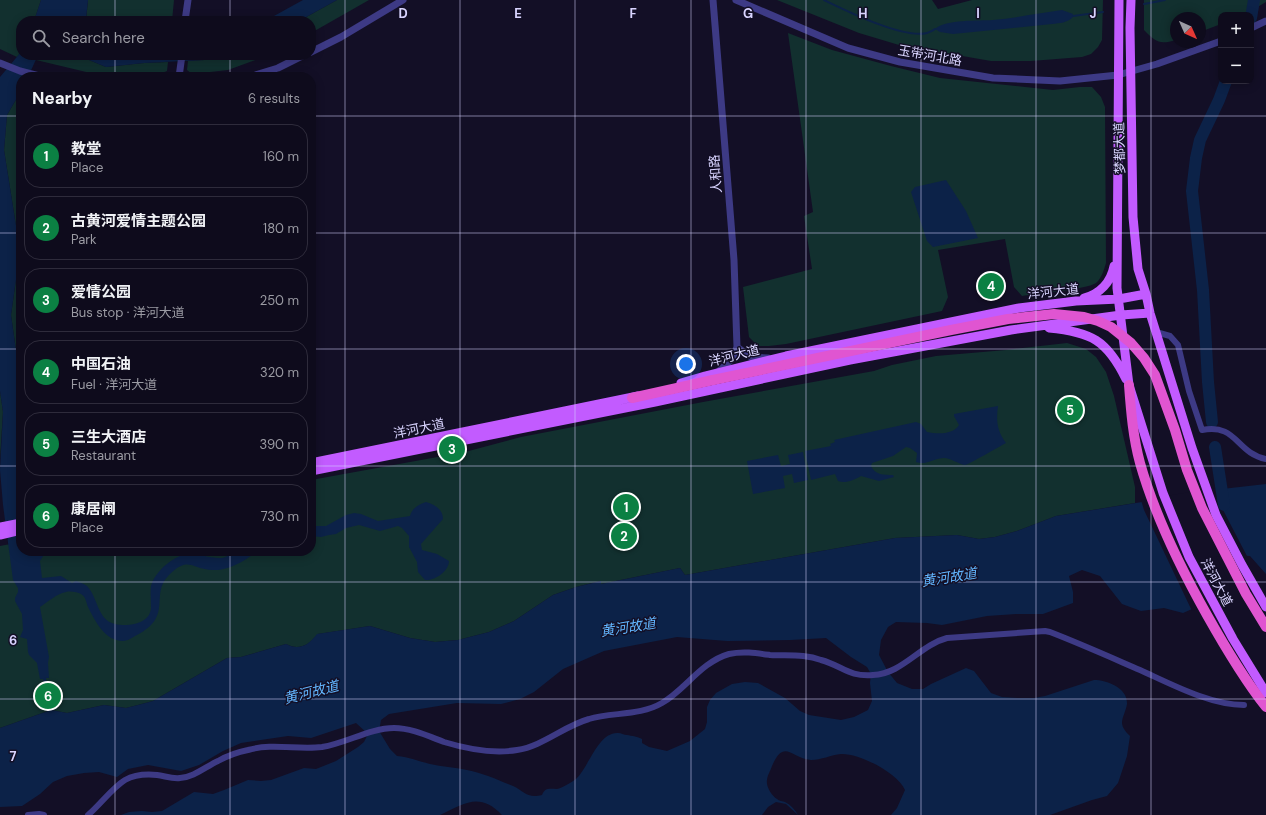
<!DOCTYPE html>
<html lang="en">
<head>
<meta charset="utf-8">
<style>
  body { margin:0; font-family:"DM Sans","Noto Sans SC",sans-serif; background:#171425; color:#f1f3f6 }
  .controls { position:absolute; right:12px; top:12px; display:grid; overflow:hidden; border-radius:8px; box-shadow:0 2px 10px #0003 }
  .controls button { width:36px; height:36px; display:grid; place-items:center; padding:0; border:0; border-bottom:1px solid #2e2b3b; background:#0e0b1c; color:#f1f3f6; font:20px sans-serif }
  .compass { position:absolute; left:1170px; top:12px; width:36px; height:36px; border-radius:50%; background:#0e0b1c; box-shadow:0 2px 10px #0003; rotate:135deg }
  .you { position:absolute; left:686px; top:364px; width:14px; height:14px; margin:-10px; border:3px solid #fff; border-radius:50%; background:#1a73e8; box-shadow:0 0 0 6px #1a73e833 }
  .badge { display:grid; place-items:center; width:26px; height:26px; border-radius:50%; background:#0b8043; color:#fff; font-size:13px; font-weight:700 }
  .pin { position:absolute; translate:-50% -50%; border:2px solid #fff; box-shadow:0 1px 4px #0006 }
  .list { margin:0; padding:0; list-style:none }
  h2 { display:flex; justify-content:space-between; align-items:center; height:52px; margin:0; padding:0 16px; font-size:17px }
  h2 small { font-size:13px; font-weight:400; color:#9b9ba3 }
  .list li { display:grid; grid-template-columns:26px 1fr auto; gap:12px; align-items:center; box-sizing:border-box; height:64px; margin:0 8px 8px; padding:0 8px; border:1px solid #2e2b3b; border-radius:16px }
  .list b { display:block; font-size:15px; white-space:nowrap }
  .list p { margin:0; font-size:13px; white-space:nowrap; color:#9b9ba3 }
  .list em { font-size:13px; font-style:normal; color:#9b9ba3 }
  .icon { flex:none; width:22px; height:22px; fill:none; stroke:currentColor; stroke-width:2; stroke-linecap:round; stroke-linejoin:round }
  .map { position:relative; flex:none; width:1266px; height:815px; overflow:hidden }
  .search { position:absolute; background:#0e0b1c; box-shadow:0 2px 10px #0003; left:16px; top:16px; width:300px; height:44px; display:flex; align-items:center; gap:10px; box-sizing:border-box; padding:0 14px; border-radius:16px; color:#9b9ba3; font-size:15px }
  .panel { position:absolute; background:#0e0b1c; box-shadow:0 2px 10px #0003; left:16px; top:72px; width:300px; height:484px; border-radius:16px }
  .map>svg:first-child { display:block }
</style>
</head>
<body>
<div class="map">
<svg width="1266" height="815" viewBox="0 0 1266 815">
  <rect width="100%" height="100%" fill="#130f26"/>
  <!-- green -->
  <path fill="#12302f" d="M0 0H41L34 21H21V52L17 57 0 49Z
    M88 0H174L172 21H88L86 20Z
    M337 0H369L311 33V21H299Z
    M777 0H932L938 9 972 0H1103L1102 40 1098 47 1091 54 1082 57 1031 61H991L899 45 859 33Z
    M1144 0H1266V2L1244 15H1221V24L1200 32V18H1176V40C1159 45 1156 42 1144 30Z
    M788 33 832 50 891 66 940 78 1053 90 1080 87H1092L1101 97 1105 107 1106 263C1104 269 1102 278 1096 283 1088 289 1036 294 1022 296L1014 287 1005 239 938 250 948 297 942 311 786 344 769 346H758L749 337 743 287 812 269 804 216 813 212Z
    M38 55H77L106 67 144 63 168 62 167 71 157 75 103 76 36 60Z
    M220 55H269L228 70 192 74 187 70 188 61 204 60Z
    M21 91V386L11 315 20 251 4 150 7 115Z
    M1067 343 1086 349 1096 357 1106 372 1114 396 1135 487V503L1056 516 1017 531 995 537 979 539 957 535 895 538 685 575 680 568 601 584 600 581 576 587 553 595 514 621 489 632 458 640 435 642 410 638 370 626 318 634C309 645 299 651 286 644L241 657 227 658 153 701 138 705 126 708 104 705 67 713 51 710 0 728V546L21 542V551H311V480L465 452 521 437 703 402 874 371 892 365 936 356 1006 350Z
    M0 391 3 412 0 459Z"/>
  <!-- water -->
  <path fill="#0c2248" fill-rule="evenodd" d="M41 0H88L86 19 88 21H34Z
    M303 0H337L299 21H260L274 16Z
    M1062 10 1073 14V17C1067 23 1060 23 1052 24L953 34 940 32 935 29C946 19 979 21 993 20 1016 18 1039 13 1062 10Z
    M21 52V55H38L28 77H21V91L7 115 4 150 20 251 11 315 21 386V482L18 503 21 520V551H44L45 553 40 561 42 578 61 576 72 583 76 581C80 582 84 584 87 586 98 597 97 620 115 624 128 627 151 624 151 607 151 600 150 593 151 586 153 576 165 564 174 559 194 548 203 559 222 558 228 557 232 552 238 551 244 550 251 551 257 551 247 560 227 571 213 570 192 570 189 555 169 575 149 595 174 616 137 635 133 637 128 641 123 641 105 641 95 621 88 607 86 602 86 597 81 594 78 592 70 591 66 592 56 594 48 602 40 607L49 657 48 663 49 678H46L47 683H44L43 679H40L37 663 29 655 28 652 27 639 20 637 23 630 22 614 15 601V598L18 592V588L13 580 3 505 0 470 3 412 0 391V77Z
    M77 55H220L204 60 144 63 106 67Z
    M946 180 966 211 978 238 933 247 927 241 911 192 915 187Z
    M998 406C996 421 997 431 1006 443 1000 446 968 465 965 465 958 464 951 458 944 458 935 458 925 466 916 462L917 453 910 448 906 447 893 456 872 463 871 466C875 475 884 475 893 475L894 477 879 481 861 476C854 480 845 484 838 481L835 474 811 480 805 451 831 446 830 444 835 442 834 440 916 422 921 424 927 432C937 434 953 435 959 425L954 416V414Z
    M803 452 808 480 794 483 792 474 783 476 785 488 753 494 747 461 778 455 781 466 790 464 788 455Z
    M1266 484V574L1250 556 1213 554 1208 602 1183 613 1164 608 1141 611 1122 604 1100 576 1082 570 1069 576 1073 592V603L1043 614H1016L987 616 942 625 927 623 896 622 888 627 881 640 879 655 888 672 897 683 912 689H923L931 684 966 668 974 671 991 693 1002 697 1018 698H1034L1045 696 1094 680C1107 680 1128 688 1127 704 1126 711 1122 717 1122 723 1122 728 1127 733 1130 736L1127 756 1118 783 1107 796 1092 800 1050 815H891L897 808 905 790C898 773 859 753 841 754 831 755 821 760 811 760 791 758 784 738 772 766 770 772 766 777 767 784 768 789 772 796 777 799 779 801 783 801 785 802 791 805 795 810 798 815L786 804 776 802 768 807 762 815H502C480 792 465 803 440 815H121L129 812 142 811 152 812 162 811 194 792 213 794 224 790 248 780 261 781 271 780 304 768 316 769 336 761 358 747 364 742 368 734 356 723 311 738 288 736 241 743 223 751 199 765 181 771 148 765 128 769 117 777 99 772 84 773 67 776 53 782 40 794 22 806 0 807V728L51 710 67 713 104 705 126 708 138 705 153 701 227 658 241 657 286 644C299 651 309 645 317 634L370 626 410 638 435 642 458 640 489 632 514 621 553 595 576 587 601 581V584L680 568 685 575 895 538 957 535 979 539 995 537 1017 531 1056 516 1222 489ZM677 637 727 641 790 640 826 638 851 657 867 667 871 674 870 683 872 701 868 710 854 717 841 720 809 715 800 711 785 698 758 683 745 682 732 684 716 693 710 700 707 707V722L705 729 690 741 667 751 649 747 642 743V739C636 736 632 736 627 735 624 735 621 733 618 733 598 732 589 767 576 779 572 782 562 788 557 789 550 789 545 787 542 795 527 799 524 791 513 786 498 780 483 773 467 770 454 767 442 767 430 764 418 761 409 757 397 756L390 749 379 731 381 720 389 714 457 703 501 704 520 699 534 692 563 669 604 651Z
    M426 502C434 504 443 509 443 519L421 544 422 550 437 554 449 561C449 571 435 581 425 580L418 572 417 562 409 547V536L402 528 398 526 380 531 359 525 346 528 336 534 329 535 321 537 311 536V526H326L346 515 354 513 361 514 378 521 410 516C412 508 418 505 426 502Z"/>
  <!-- pier -->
  <path fill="#130f26" d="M1215 488 1221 506 1248 558 1216 556 1230 584 1228 597 1192 611 1144 510 1141 500Z"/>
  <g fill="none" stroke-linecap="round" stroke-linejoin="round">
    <!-- stream -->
    <path stroke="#0c2248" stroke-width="2" d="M824 0C847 11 903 39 927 33 929 32 933 31 935 29
      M1144 4 1165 0
      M1073 16 1103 12
      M48 698 51 712"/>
    <!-- river -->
    <path stroke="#0c2248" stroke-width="12" d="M1251 18 1254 0
      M1212 422 1208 382 1203 290 1192 191 1196 158 1200 140 1219 100 1226 81
      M1215 447 1224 505"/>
    <!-- minor -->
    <path stroke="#3d3a85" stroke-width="6" d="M1156 332 1170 336 1178 345 1189 391 1202 430C1237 423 1236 453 1266 459
      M28 815 39 814 44 815
      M88 815C100 805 112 788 125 780 134 775 147 774 157 775 165 776 172 779 180 778 194 777 205 767 218 761 227 756 238 752 248 750 272 743 298 750 322 747 347 743 370 728 394 728 411 728 428 736 444 742 467 749 493 754 517 750 543 746 564 726 589 719 612 712 640 716 662 703 685 690 701 662 729 654 743 651 756 653 770 655 788 656 805 654 821 660 843 666 848 677 873 675 902 674 920 645 947 638L1045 631 1050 632C1081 644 1110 657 1140 670 1171 684 1210 705 1244 705"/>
    <!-- tertiary -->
    <path stroke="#3d3a85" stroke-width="7" d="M713 0 734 260 737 347
      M736 0 848 48 900 62 993 78 1060 81 1118 75 1157 64 1221 41
      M185 21 188 0
      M1251 28 1266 21
      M311 52 341 37 403 0
      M0 63 20 71 43 77
      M179 77 182 55
      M249 77 278 68 304 55
      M719 371 732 359 737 347 751 357 768 358"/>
    <!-- primary -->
    <path stroke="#c25bff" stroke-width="9" d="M1119 0 1117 288 1129 385 1163 493 1189 557 1233 639 1266 693
      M1131 0 1130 28 1133 217 1138 269 1146 294 1150 313 1192 448 1216 515 1242 565 1266 607
      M1084 298C1100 294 1111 282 1114 266
      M1049 328C1091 332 1107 340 1126 379
      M681 383 705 376 786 356 1019 308 1076 301 1119 299 1146 294
      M311 463 638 396
      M311 471 655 402 850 360 1011 330 1121 315 1150 313
      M0 527 21 523
      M0 535 21 530"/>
    <!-- trunk -->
    <path stroke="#e055d1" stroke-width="10" d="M1129 385C1131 412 1133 437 1140 463 1155 516 1180 567 1207 615 1225 647 1243 678 1266 707
      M632 398 713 380"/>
    <!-- trunk-bridge -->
    <path stroke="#e055d1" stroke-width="10" d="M713 380 951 330 1008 319 1054 314 1084 317 1098 321 1111 327 1131 343 1144 358 1155 375 1175 430 1187 470 1202 508 1246 594 1266 627"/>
  </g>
  <!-- grid -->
  <path fill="none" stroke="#d9d4ff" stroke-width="1" stroke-opacity="0.55" d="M115 0V21M230 0V21M345 0V815M460 0V815M575 0V815M691 0V815M806 0V815M921 0V815M1036 0V815M1151 0V815M115 55V77M230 55V77M0 116H21M311 116H1266M0 233H21M311 233H1266M0 349H21M311 349H1266M0 466H21M311 466H1266M115 551V815M230 551V815M0 582H1266M0 699H1266"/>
  <g text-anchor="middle" stroke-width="3" stroke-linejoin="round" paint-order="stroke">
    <!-- street labels -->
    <g font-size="13" fill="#d9d4ff" stroke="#130f26">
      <text transform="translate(930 55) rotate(10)" y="5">玉带河北路</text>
      <text transform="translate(1119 148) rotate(-91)" y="5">梦都大道</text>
      <text transform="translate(715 174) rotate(-94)" y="5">人和路</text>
      <text transform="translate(1053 291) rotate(-6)" y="5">洋河大道</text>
      <text transform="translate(734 355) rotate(-14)" y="5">洋河大道</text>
      <text transform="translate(419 428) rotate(-12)" y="5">洋河大道</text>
      <text transform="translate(1217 582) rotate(62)" y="5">洋河大道</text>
    </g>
    <!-- water labels -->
    <g font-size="14" font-style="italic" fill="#62b6ff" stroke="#130f26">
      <text transform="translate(949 577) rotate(-9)" y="5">黄河故道</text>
      <text transform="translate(628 627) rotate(-9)" y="5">黄河故道</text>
      <text transform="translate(311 692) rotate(-14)" y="5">黄河故道</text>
    </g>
  </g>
  <g font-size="13" text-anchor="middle" font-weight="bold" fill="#d9d4ff" stroke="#130f26" stroke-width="3" stroke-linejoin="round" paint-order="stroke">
    <text x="403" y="18">D</text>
    <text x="518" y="18">E</text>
    <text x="633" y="18">F</text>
    <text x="748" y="18">G</text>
    <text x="863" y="18">H</text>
    <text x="978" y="18">I</text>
    <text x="1093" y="18">J</text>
    <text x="13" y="645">6</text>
    <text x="13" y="761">7</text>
  </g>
</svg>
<div class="controls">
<button>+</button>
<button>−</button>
</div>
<svg class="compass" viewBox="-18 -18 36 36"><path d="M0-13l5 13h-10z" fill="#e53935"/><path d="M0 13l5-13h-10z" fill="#9b9ba3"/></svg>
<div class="you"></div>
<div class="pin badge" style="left:626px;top:507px">1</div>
<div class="pin badge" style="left:624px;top:536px">2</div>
<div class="pin badge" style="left:452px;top:449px">3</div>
<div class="pin badge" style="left:991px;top:286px">4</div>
<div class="pin badge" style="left:1070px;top:410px">5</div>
<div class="pin badge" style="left:48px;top:696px">6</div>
<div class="search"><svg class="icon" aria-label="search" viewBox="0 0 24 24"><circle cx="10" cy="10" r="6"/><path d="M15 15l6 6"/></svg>Search here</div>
<section class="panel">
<h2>Nearby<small>6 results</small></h2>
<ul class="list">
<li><span class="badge">1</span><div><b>教堂</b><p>Place</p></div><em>160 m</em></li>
<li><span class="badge">2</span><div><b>古黄河爱情主题公园</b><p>Park</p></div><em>180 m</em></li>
<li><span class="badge">3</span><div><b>爱情公园</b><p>Bus stop · 洋河大道</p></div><em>250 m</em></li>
<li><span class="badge">4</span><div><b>中国石油</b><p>Fuel · 洋河大道</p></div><em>320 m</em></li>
<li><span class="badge">5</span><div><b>三生大酒店</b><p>Restaurant</p></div><em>390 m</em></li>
<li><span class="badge">6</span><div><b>康居闸</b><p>Place</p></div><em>730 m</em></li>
</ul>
</section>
</div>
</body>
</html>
